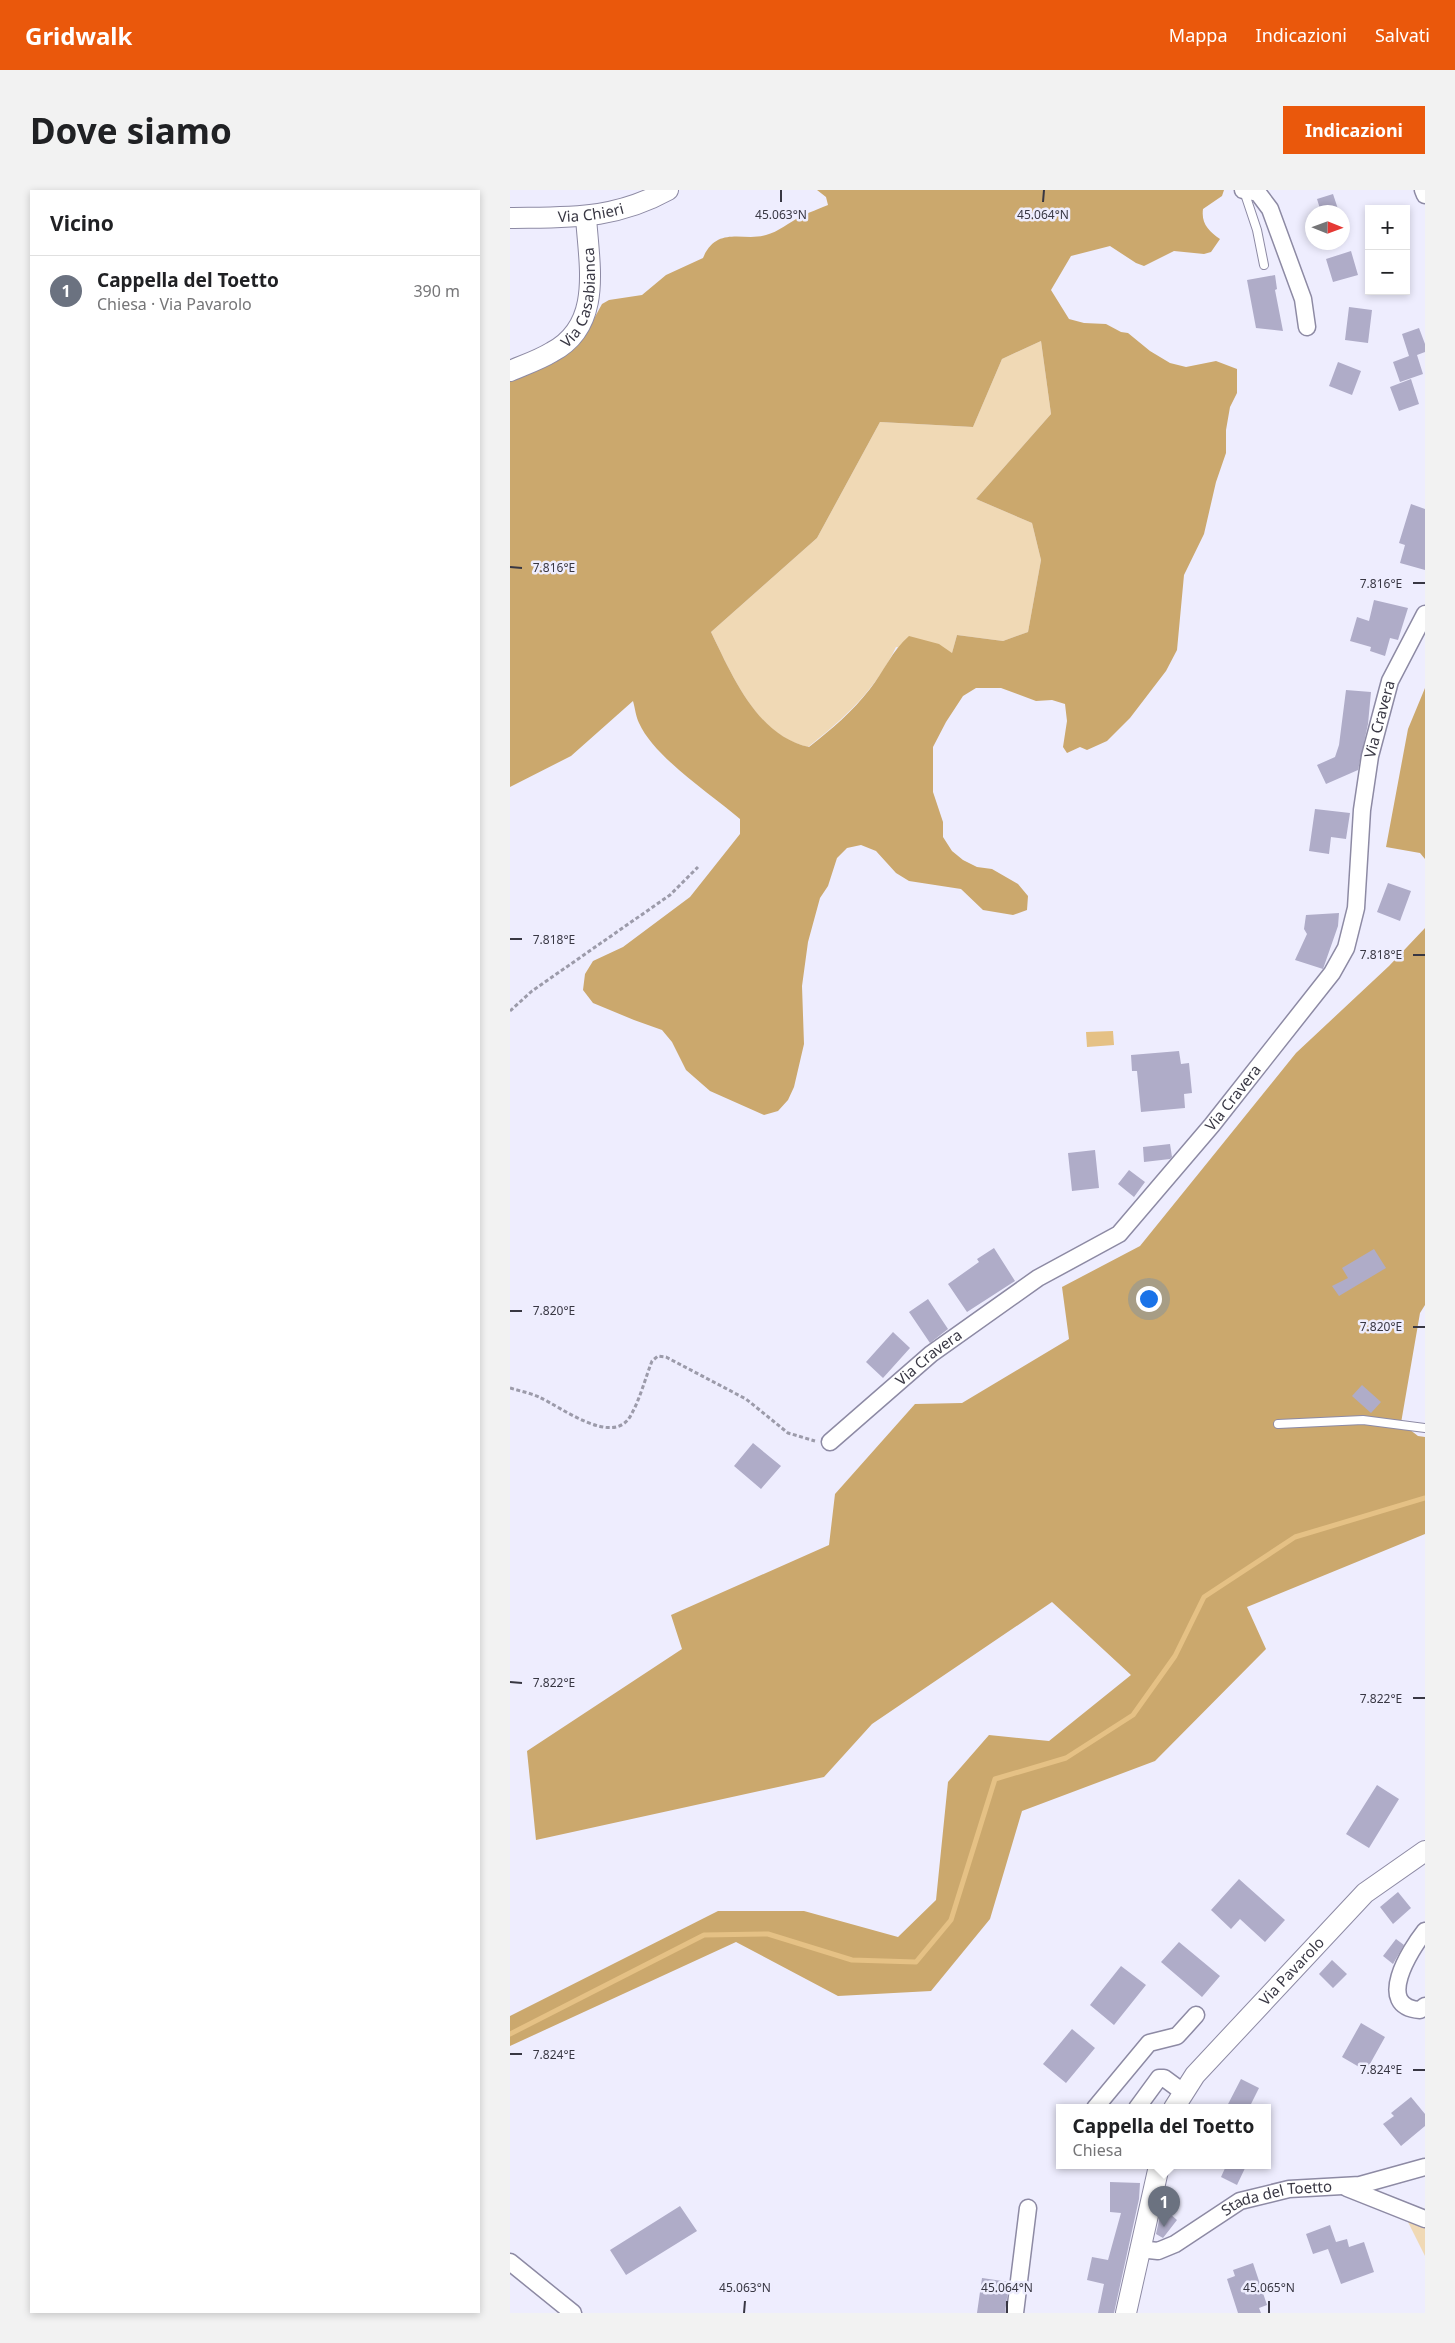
<!DOCTYPE html>
<html lang="it">
<head>
<meta charset="utf-8">
<style>
  body { margin:0; font-family:"Noto Sans",sans-serif; background:#f2f2f2; color:#202124 }
  .controls { position:absolute; right:15px; top:15px; display:grid; overflow:hidden; border-radius:0px; box-shadow:0 2px 8px #0003 }
  .controls button { width:45px; height:45px; display:grid; place-items:center; padding:0; border:0; border-bottom:1px solid #e0e0e0; background:#fff; color:#202124; font:25px sans-serif }
  .compass { position:absolute; left:795px; top:15px; width:45px; height:45px; border-radius:50%; background:#fff; box-shadow:0 2px 8px #0003; rotate:91deg }
  .you { position:absolute; left:638px; top:1108px; width:18px; height:18px; margin:-12px; border:4px solid #fff; border-radius:50%; background:#1a73e8; box-shadow:0 0 0 8px #1a73e833 }
  .badge { display:grid; place-items:center; width:32px; height:32px; border-radius:50%; background:#ea580c; color:#fff; font-size:16px; font-weight:700 }
  .pin { position:absolute; translate:-50% -41px; filter:drop-shadow(0 1px 2px #0008) }
  .pin::after { content:''; position:absolute; top:26px; width:18px; height:15px; background:inherit; clip-path:polygon(0 0,100% 0,50% 100%) }
  .popup { position:absolute; left:546px; top:1914px; width:215px; height:65px; box-sizing:border-box; display:grid; place-content:center; border-radius:0px; background:#fff; filter:drop-shadow(0 1px 4px #0005); font-size:16px; white-space:nowrap; color:#757577 }
  .popup b { font-size:19px; color:#202124 }
  .popup::after { content:''; position:absolute; left:50%; top:100%; margin-left:-10px; border:10px solid transparent; border-top-color:#fff }
  .list { margin:0; padding:0; list-style:none }
  h2 { display:flex; justify-content:space-between; align-items:center; height:65px; margin:0; padding:0 20px; font-size:21px }
  h2 small { font-size:16px; font-weight:400; color:#757577 }
  .list li { display:grid; grid-template-columns:32px 1fr auto; gap:15px; align-items:center; box-sizing:border-box; height:70px; padding:0 20px; border-top:1px solid #e0e0e0 }
  .list b { display:block; font-size:19px; white-space:nowrap }
  .list p { margin:0; font-size:16px; white-space:nowrap; color:#757577 }
  .list em { font-size:16px; font-style:normal; color:#757577 }
  .map { position:relative; flex:none; width:915px; height:2123px; overflow:hidden; border-radius:0px }
  header { display:flex; align-items:center; gap:30px; box-sizing:border-box; height:70px; padding:0 25px; background:#ea580c; color:#fff }
  header strong { font-size:24px }
  nav { display:flex; gap:28px; margin-inline-start:auto; font-size:18px }
  .intro { display:flex; align-items:center; justify-content:space-between; box-sizing:border-box; height:120px; padding:0 30px }
  h1 { margin:0; font-size:35px }
  .button { padding:12px 22px; border-radius:0px; background:#ea580c; color:#fff; font-size:18px; font-weight:700 }
  main { display:flex; gap:30px; padding:0 30px }
  aside { flex:1; background:#fff; border-radius:0px; box-shadow:0 2px 8px #0003 }
  .map>svg:first-child { display:block }
</style>
</head>
<body>
<header>
<strong>Gridwalk</strong>
<nav><a>Mappa</a><a>Indicazioni</a><a>Salvati</a></nav>
</header>
<div class="intro"><h1>Dove siamo</h1><a class="button">Indicazioni</a></div>
<main>
<aside>
<h2>Vicino<small></small></h2>
<ul class="list">
<li><span class="badge" style="background:#6b7280">1</span><div><b>Cappella del Toetto</b><p>Chiesa · Via Pavarolo</p></div><em>390 m</em></li>
</ul>
</aside>
<div class="map">
<svg width="915" height="2123" viewBox="0 0 915 2123">
  <rect width="100%" height="100%" fill="#eeedfe"/>
  <!-- green -->
  <path fill="#f0d9b5" d="M531 151 541 224 466 309 522 333 531 370 518 442 493 451 447 445 442 463 386 457C367 498 334 529 298 557 247 546 222 485 201 442L307 348 370 232 463 237 492 169Z
    M895 2026 915 2033V2066Z"/>
  <!-- forest -->
  <path fill="#cba86d" fill-rule="evenodd" d="M307 0H714L712 6 693 19C691 34 699 41 710 49L701 62 694 64 664 61 634 76 626 73 600 56 561 66 541 100 559 129 574 133 596 134 611 142 618 143 640 161 660 173 676 177 706 171 727 179V203L720 217 716 240V263L706 292 694 344 674 385 667 460 656 481 620 528 597 551 577 560 570 557 557 563 553 557 557 531 555 514 542 510 526 511 491 498H466L453 506 436 532 423 557V602L433 632V647L442 661 453 670 467 677 482 679 508 694 518 706 517 720 503 725 473 720 451 699 399 691 386 683 366 661 351 655 337 658 327 668 318 696 310 708 298 752 292 796 294 854 284 897 278 910 268 921 254 925 200 901 176 880 162 852 152 840 124 830 83 813 73 800 75 784 83 771 113 757 180 707 230 644V629C201 604 144 567 129 533 126 527 125 518 123 511L61 566 0 597V189L53 162 74 147 92 114 99 110 132 105 156 85 193 68C207 35 234 52 256 45 268 42 280 32 290 27 299 22 309 19 318 15L316 7ZM531 151 541 224 466 309 522 333 531 370 518 442 493 451 447 445 442 463 429 454 399 446C382 461 374 481 360 499 343 521 321 540 299 557 247 546 222 485 201 442L307 348 370 232 463 237 492 169Z
    M915 498V669L910 663 876 657 898 539Z
    M915 738V1115L910 1123 891 1233 908 1246 915 1247V1344L737 1417 756 1459 645 1571 512 1621 480 1729 421 1801 328 1806 226 1752 0 1856V1826L208 1721H294L388 1747 426 1710 438 1592 479 1545 539 1551 621 1485 542 1412 362 1534 314 1587 26 1650 17 1561 172 1459 161 1425 319 1355 325 1304 405 1214 452 1213 559 1149 552 1097 630 1056 786 863 879 776Z"/>
  <!-- water -->
  <path fill="#e5c185" d="M603 841 604 855 577 857 576 842Z"/>
  <g fill="none" stroke-linecap="round" stroke-linejoin="round">
    <!-- stream -->
    <path stroke="#e5c185" stroke-width="5" d="M0 1844 194 1745 258 1744 342 1770 406 1772 441 1730 485 1589 556 1568 623 1525 665 1466 694 1407 785 1347 915 1308"/>
  </g>
  <!-- building -->
  <path fill="#afacc8" d="M823 4 829 22H811L807 9Z
    M841 61 848 85 823 92 816 69Z
    M765 85 767 99 765 100 773 141 746 138 737 90Z
    M839 117 862 120 858 153 835 150Z
    M909 138 915 154V162L907 165 913 184 890 192 883 172 899 166 892 144Z
    M828 172 851 181 842 205 819 196Z
    M901 189 909 214 889 221 880 197Z
    M901 314 915 319V380L890 373 895 355 889 353Z
    M864 410 898 418 888 450 880 448 875 466 860 461 861 457 840 451 847 427 859 431Z
    M836 500 861 502 858 534 848 580 816 594 807 575 825 567 829 555Z
    M805 619 840 623 836 649 821 647 819 664 799 661Z
    M878 693 901 701 890 731 867 722Z
    M829 723 828 736 813 779 785 770 797 744 794 739 796 725Z
    M669 861 671 874 679 873 682 903 674 904 675 918 631 922 627 881H622L621 865Z
    M660 954 662 967 660 969 634 972 633 957Z
    M585 960 589 998 562 1001 558 963Z
    M619 980 635 992 624 1007 608 994Z
    M484 1058 505 1091 457 1122 438 1094 469 1072 467 1069Z
    M864 1059 876 1078 829 1106 822 1096 838 1088 832 1078Z
    M418 1109 438 1139 420 1153 399 1122Z
    M383 1142 400 1158 373 1188 356 1172Z
    M852 1195 871 1212 861 1223 842 1206Z
    M243 1253 271 1276 251 1299 224 1276Z
    M867 1595 889 1609 859 1658 836 1644Z
    M729 1689 775 1730 755 1752 730 1729 721 1739 701 1720Z
    M888 1702 901 1718 883 1734 870 1717Z
    M886 1749 894 1755 883 1774 873 1766Z
    M669 1752 710 1786 692 1807 651 1772Z
    M822 1770 837 1784 823 1798 809 1784Z
    M611 1776 636 1795 604 1835 580 1815Z
    M851 1833 875 1847 856 1881 832 1867Z
    M562 1839 585 1858 556 1893 533 1874Z
    M731 1889 749 1898 739 1918H716Z
    M901 1907 915 1924V1936L891 1956 873 1934 884 1926 881 1923Z
    M716 1976H736L727 1995 711 1987Z
    M600 1992 630 1993 629 2009 604 2123H588L594 2094 577 2090 582 2067 598 2070 611 2023 600 2022Z
    M170 2016 187 2041 116 2085 100 2060Z
    M652 2017 667 2030 653 2048 646 2044Z
    M820 2035 826 2052 837 2049 839 2057 854 2052 864 2082 831 2094 818 2059 803 2064 796 2044Z
    M743 2073 757 2115 749 2118 751 2123H728L717 2089 725 2086 723 2080Z
    M472 2088 499 2092 495 2123H467Z"/>
  <g fill="none" stroke-linecap="round" stroke-linejoin="round">
    <!-- service casing -->
    <g stroke="#8d8aa4" stroke-width="10">
      <path id="service" d="M734 1 747 40 754 75
        M768 1234 853 1230 915 1238"/>
    </g>
    <!-- minor casing -->
    <g stroke="#8d8aa4" stroke-width="19">
      <g id="minor">
        <path d="M733 0 748 3 760 19 793 109 797 137"/>
        <path d="M913 0 915 5"/>
        <path id="s1" d="M320 1252 421 1164 528 1088 609 1044 702 935 822 783 836 758 846 718 852 620 860 566 880 491 915 424"/>
        <path d="M915 1741C900 1760 864 1817 910 1820L915 1816"/>
        <path d="M585 1918 639 1853 667 1846 686 1825"/>
        <path d="M627 1918 649 1888H654L673 1902"/>
        <path d="M837 1998 915 2029"/>
        <path id="s2" d="M629 2059 648 2061 665 2054 730 2011 779 1999 850 1995 915 1977"/>
        <path d="M0 2072 63 2123"/>
        <path d="M505 2123 518 2018"/>
      </g>
    </g>
    <!-- tertiary casing -->
    <g stroke="#8d8aa4" stroke-width="22">
      <g id="tertiary">
        <path id="s3" d="M0 28C59 27 104 30 158 0"/>
        <path id="s4" d="M0 181C14 175 29 170 42 162 93 135 79 75 76 27"/>
        <path id="s5" d="M664 1918 685 1885 855 1703 915 1661"/>
        <path d="M616 2123 649 1976"/>
      </g>
    </g>
    <!-- path -->
    <path stroke="#9c9baa" stroke-width="3" stroke-dasharray="4 2.5" stroke-linecap="butt" d="M0 821 22 801 160 705 188 677
      M0 1198C10 1201 20 1203 29 1207 51 1217 104 1258 121 1225 130 1209 135 1189 142 1171L148 1166 156 1167 236 1209 278 1243 305 1251"/>
    <!-- service -->
    <use href="#service" stroke="#fff" stroke-width="8"/>
    <!-- minor -->
    <use href="#minor" stroke="#fff" stroke-width="16"/>
    <!-- tertiary -->
    <use href="#tertiary" stroke="#fff" stroke-width="20"/>
  </g>
  <!-- ticks -->
  <path fill="none" stroke="#383743" stroke-width="2" d="M271 12V0M533 12 534 0M0 377 12 378M903 393H915M0 749H12M903 765H915M0 1121H12M903 1137H915M0 1492 12 1493M903 1508H915M0 1864H12M903 1880H915M234 2123 235 2111M497 2123V2111M759 2123V2111"/>
  <g text-anchor="middle" stroke-width="5" stroke-linejoin="round" paint-order="stroke">
    <!-- street labels -->
    <g font-size="15" fill="#383743" stroke="#eeedfe">
      <text dy="5" stroke="none"><textPath href="#s3" startOffset="81">Via Chieri</textPath></text>
      <text dy="5" stroke="none"><textPath href="#s4" startOffset="112">Via Casabianca</textPath></text>
      <text dy="5" stroke="none"><textPath href="#s1" startOffset="955">Via Cravera</textPath></text>
      <text dy="5" stroke="none"><textPath href="#s1" startOffset="535">Via Cravera</textPath></text>
      <text dy="5" stroke="none"><textPath href="#s1" startOffset="130">Via Cravera</textPath></text>
      <text dy="5" stroke="none"><textPath href="#s5" startOffset="181">Via Pavarolo</textPath></text>
      <text dy="5" stroke="none"><textPath href="#s2" startOffset="152">Stada del Toetto</textPath></text>
    </g>
  </g>
  <g font-size="12" text-anchor="middle" fill="#383743" stroke="#eeedfe" stroke-width="5" stroke-linejoin="round" paint-order="stroke">
    <text x="271" y="29">45.063°N</text>
    <text x="533" y="29">45.064°N</text>
    <text x="44" y="382">7.816°E</text>
    <text x="871" y="398">7.816°E</text>
    <text x="44" y="754">7.818°E</text>
    <text x="871" y="769">7.818°E</text>
    <text x="44" y="1125">7.820°E</text>
    <text x="871" y="1141">7.820°E</text>
    <text x="44" y="1497">7.822°E</text>
    <text x="871" y="1513">7.822°E</text>
    <text x="44" y="1869">7.824°E</text>
    <text x="871" y="1884">7.824°E</text>
    <text x="235" y="2102">45.063°N</text>
    <text x="497" y="2102">45.064°N</text>
    <text x="759" y="2102">45.065°N</text>
  </g>
</svg>
<div class="controls">
<button>+</button>
<button>−</button>
</div>
<svg class="compass" viewBox="-18 -18 36 36"><path d="M0-13l5 13h-10z" fill="#e53935"/><path d="M0 13l5-13h-10z" fill="#757577"/></svg>
<div class="you"></div>
<div class="pin badge" style="left:654px;top:2037px;background:#6b7280">1</div>
<div class="popup"><b>Cappella del Toetto</b>Chiesa</div>
</div>
</main>
</body>
</html>
